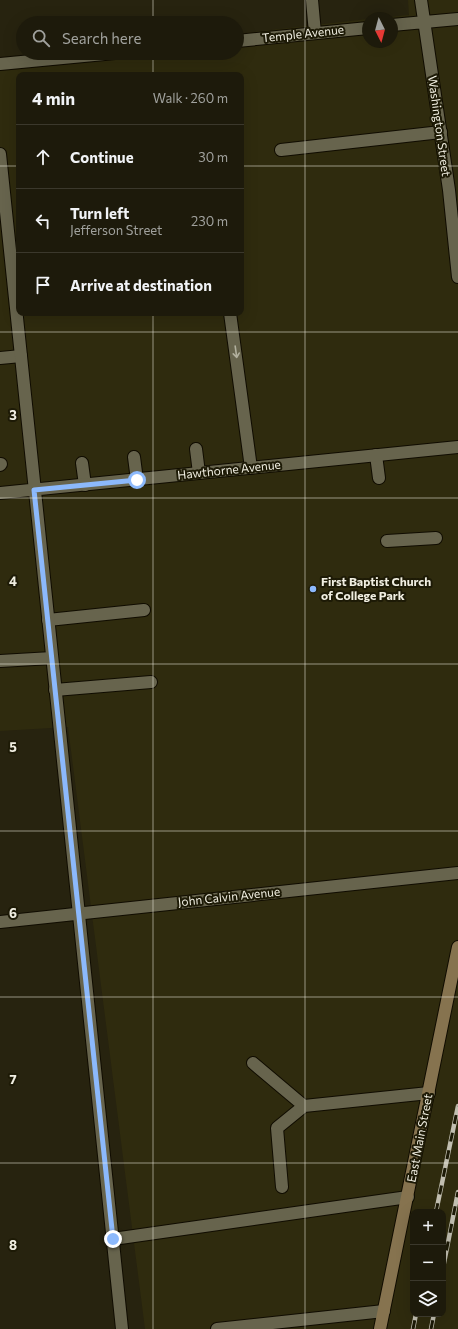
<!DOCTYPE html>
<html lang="en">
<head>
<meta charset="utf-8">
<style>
  body { margin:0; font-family:Commissioner,sans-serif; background:#252314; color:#f1f3f6 }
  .controls { position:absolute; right:12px; bottom:12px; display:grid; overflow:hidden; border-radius:8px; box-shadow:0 4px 16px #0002 }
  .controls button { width:36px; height:36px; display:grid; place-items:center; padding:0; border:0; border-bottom:1px solid #3b382c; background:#1d1a0b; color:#f1f3f6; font:20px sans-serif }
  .compass { position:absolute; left:362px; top:12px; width:36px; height:36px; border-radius:50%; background:#1d1a0b; box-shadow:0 4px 16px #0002; rotate:174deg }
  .stop { position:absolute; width:12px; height:12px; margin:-9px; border:3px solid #8cb9fc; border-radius:50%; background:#fff }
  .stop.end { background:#8cb9fc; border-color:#fff; box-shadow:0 1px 4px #0008 }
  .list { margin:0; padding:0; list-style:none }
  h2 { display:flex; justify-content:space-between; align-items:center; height:52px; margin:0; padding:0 16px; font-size:17px }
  h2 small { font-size:13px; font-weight:400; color:#a0a19d }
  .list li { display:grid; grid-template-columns:26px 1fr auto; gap:12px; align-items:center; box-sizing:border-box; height:64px; padding:0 16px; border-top:1px solid #3b382c }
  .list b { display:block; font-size:15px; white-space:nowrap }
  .list p { margin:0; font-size:13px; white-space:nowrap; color:#a0a19d }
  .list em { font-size:13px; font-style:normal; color:#a0a19d }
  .icon { flex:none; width:22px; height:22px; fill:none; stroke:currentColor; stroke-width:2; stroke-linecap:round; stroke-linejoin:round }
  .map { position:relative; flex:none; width:458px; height:1329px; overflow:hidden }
  .search { position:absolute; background:#1d1a0b; box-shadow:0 4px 16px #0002; left:16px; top:16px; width:228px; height:44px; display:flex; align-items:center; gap:10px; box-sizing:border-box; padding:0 14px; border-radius:22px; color:#a0a19d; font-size:15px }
  .panel { position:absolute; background:#1d1a0b; box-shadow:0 4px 16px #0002; left:16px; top:72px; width:228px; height:244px; border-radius:8px }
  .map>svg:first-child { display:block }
</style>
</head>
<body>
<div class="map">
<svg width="458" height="1329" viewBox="0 0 458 1329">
  <rect width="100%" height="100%" fill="#27230f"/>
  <!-- built -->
  <path fill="#2f2b0e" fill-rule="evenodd" d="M408 0H458V1329H145L68 727 0 731V60L61 53H237V34L368 19V42H392V18H380L409 15ZM19 75H241V313H19ZM413 1212H443V1314H413Z"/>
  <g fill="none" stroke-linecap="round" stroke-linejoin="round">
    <!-- lane casing -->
    <g stroke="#100c00" stroke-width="14">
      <path id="lane" d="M312 0 315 33
        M281 150 441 132
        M230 313 251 468
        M0 358 21 356
        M196 449 199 473
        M376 455 379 478
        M134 457 137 480
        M82 463 85 485
        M0 465 1 464
        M387 541 436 538
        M48 620 144 610
        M0 661 52 658
        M55 690 151 682
        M253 1063 304 1106 429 1093
        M282 1187 277 1128 304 1106
        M113 1239 408 1197"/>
    </g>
    <!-- street casing -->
    <g stroke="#100c00" stroke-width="14">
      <path id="street" d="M421 0 449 190 458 277
        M392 25 458 19
        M237 41 368 28
        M0 64 115 53
        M0 154 122 1329
        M0 493 458 447
        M0 922 458 873
        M217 1329 384 1311"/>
    </g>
    <!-- secondary casing -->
    <g stroke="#100c00" stroke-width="14">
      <path id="secondary" d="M380 1329 458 947"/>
    </g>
    <!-- lane -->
    <use href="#lane" stroke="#67644d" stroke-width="12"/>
    <!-- street -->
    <use href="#street" stroke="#67644d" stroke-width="12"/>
    <!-- secondary -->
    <use href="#secondary" stroke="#86734f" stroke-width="12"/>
    <!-- rail casing -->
    <g stroke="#c1beb0" stroke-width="4.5">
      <path id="rail" d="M436 1212 458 1106
        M443 1268 458 1192
        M413 1329 416 1314
        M431 1329 434 1314"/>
    </g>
    <!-- rail -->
    <use href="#rail" stroke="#1d1a06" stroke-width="3" stroke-dasharray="9" stroke-linecap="butt"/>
  </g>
  <!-- one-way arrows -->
  <defs><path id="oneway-shaft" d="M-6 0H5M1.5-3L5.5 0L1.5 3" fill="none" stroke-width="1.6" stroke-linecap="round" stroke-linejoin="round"/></defs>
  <use stroke="#b2b09e" href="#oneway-shaft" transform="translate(236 352) rotate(82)"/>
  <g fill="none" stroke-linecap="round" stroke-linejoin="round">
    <!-- route -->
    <path stroke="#8cb9fc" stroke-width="5" d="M113 1239 34 490 137 480"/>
  </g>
  <!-- grid -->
  <path fill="none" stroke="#f0eee1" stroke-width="1" stroke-opacity="0.55" d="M153 0V23M305 0V1329M153 53V75M0 166H19M241 166H458M153 313V1329M0 332H458M0 498H458M0 664H458M0 831H458M0 997H458M0 1163H458"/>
  <!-- markers -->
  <circle fill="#8cb9fc" stroke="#1d1a06" stroke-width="1.5" cx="313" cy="589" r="4"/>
  <g text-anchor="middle" stroke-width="4" stroke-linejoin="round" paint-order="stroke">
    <!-- street labels -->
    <g font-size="12" fill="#f0eee1" stroke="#1d1a06">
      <text transform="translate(303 34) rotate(-6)" y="4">Temple Avenue</text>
      <text transform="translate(439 126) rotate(82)" y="4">Washington Street</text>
      <text transform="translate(229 470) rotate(-6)" y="4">Hawthorne Avenue</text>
      <text transform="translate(229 897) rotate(-6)" y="4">John Calvin Avenue</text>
      <text transform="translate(420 1138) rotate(-79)" y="4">East Main Street</text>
    </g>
    <!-- poi labels -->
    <g font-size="12" font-weight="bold" fill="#f0eee1" stroke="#1d1a06" text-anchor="start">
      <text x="321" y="586">First Baptist Church<tspan x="321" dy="14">of College Park</tspan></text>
    </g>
  </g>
  <g font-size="13" text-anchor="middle" font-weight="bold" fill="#f0eee1" stroke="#1d1a06" stroke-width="4" stroke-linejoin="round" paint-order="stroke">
    <text x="13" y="420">3</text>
    <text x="13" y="586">4</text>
    <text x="13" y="752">5</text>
    <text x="13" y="918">6</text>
    <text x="13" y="1084">7</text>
    <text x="13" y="1250">8</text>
  </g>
</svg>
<div class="controls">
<button>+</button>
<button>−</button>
<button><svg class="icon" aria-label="layers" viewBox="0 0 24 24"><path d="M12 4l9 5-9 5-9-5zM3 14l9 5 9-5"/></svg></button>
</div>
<svg class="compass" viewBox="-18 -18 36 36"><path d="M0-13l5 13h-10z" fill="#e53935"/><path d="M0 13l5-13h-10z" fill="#a0a19d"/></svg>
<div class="stop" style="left:137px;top:480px"></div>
<div class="stop end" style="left:113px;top:1239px"></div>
<div class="search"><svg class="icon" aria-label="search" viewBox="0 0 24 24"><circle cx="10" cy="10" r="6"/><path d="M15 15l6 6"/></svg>Search here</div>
<section class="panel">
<h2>4 min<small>Walk · 260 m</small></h2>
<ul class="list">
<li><svg class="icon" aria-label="ahead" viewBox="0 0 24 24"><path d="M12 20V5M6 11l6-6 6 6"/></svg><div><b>Continue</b></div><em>30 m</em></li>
<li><svg class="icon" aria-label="left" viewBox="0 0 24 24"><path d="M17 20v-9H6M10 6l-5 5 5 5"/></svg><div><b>Turn left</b><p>Jefferson Street</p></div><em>230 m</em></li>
<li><svg class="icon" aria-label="arrive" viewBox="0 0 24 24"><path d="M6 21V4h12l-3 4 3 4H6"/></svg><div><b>Arrive at destination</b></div></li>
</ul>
</section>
</div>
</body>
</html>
